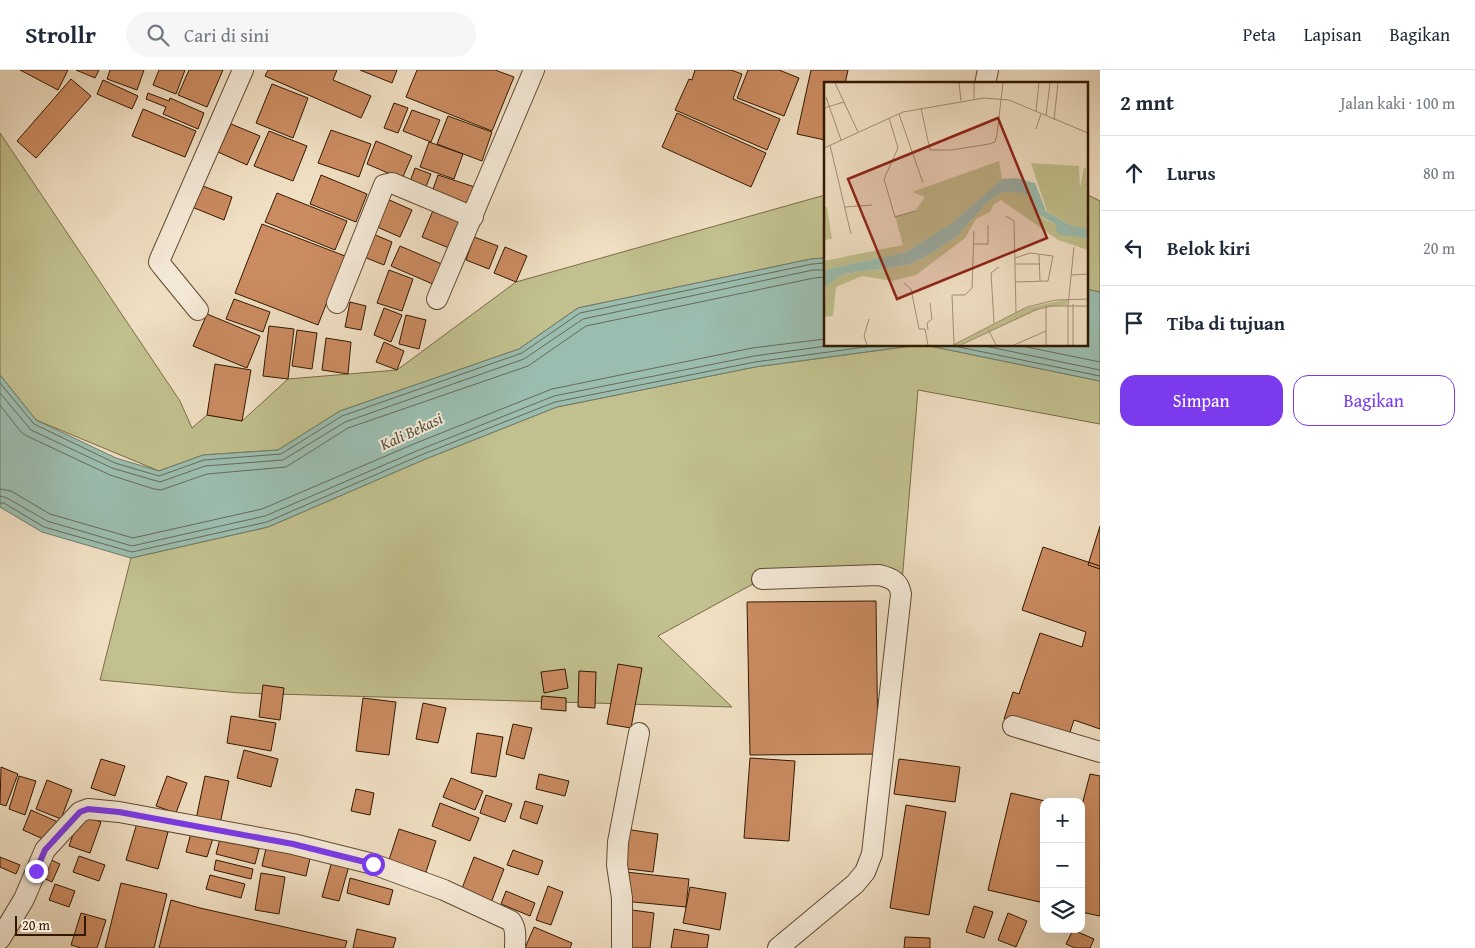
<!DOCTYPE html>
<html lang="id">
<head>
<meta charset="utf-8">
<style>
  body { margin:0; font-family:"Gentium Book Plus",serif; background:#f6f6f7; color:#1f2937 }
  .controls { position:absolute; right:15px; bottom:15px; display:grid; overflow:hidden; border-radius:10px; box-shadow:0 5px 20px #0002 }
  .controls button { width:45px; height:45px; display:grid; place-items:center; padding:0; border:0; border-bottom:1px solid #e0e1e3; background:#fff; color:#1f2937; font:25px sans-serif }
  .scale { position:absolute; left:15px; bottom:12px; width:71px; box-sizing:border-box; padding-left:5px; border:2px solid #321800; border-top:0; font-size:14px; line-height:18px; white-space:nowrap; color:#321800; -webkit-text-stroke:4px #f5ead8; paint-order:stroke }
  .stop { position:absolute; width:15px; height:15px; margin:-11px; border:4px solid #7c3aed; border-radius:50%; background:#fff }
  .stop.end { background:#7c3aed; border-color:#fff; box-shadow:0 1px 5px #0008 }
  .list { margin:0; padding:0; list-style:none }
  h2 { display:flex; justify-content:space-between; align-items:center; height:65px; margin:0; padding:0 20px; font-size:21px }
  h2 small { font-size:16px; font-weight:400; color:#747a83 }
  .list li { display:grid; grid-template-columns:32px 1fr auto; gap:15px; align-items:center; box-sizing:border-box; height:75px; padding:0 20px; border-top:1px solid #e0e1e3 }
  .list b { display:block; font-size:19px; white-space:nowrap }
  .list em { font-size:16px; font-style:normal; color:#747a83 }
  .actions { display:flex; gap:10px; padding:15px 20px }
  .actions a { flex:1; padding:11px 0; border:1px solid #7c3aed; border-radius:15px; text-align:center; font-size:18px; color:#7c3aed }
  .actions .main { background:#7c3aed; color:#fff }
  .icon { flex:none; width:28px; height:28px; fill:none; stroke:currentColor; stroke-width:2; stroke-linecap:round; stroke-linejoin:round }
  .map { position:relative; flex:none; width:1100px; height:878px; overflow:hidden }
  header { display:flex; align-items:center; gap:30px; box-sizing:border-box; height:70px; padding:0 25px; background:#fff; border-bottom:1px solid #e0e1e3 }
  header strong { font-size:24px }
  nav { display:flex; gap:28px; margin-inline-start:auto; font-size:18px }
  .search { width:350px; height:45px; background:#f6f6f7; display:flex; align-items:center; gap:12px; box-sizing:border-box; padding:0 18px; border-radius:28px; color:#747a83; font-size:19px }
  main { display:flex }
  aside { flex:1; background:#fff }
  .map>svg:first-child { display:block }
</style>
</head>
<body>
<header>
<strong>Strollr</strong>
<div class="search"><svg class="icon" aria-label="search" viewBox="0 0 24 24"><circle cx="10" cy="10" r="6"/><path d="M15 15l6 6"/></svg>Cari di sini</div>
<nav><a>Peta</a><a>Lapisan</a><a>Bagikan</a></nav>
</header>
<main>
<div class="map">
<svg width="1100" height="878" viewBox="0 0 1100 878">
  <rect width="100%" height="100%" fill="#f0dfc3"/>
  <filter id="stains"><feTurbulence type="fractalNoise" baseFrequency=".004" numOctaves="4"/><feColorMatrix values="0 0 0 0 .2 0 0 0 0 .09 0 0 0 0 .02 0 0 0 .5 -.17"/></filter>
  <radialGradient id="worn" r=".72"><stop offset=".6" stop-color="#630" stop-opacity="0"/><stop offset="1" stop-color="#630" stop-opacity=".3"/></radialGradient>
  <!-- green -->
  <path fill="#c1c08e" stroke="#7a6c47" d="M0 63 180 331 192 358 207 345 242 351 288 309 397 300 516 212 825 125V188L811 189 578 238 519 279 340 341 278 380 203 385 159 401 36 350 0 305Z
    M1086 124 1100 131V222L1086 219Z
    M918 275H925L1100 311V354L918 320 901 524 896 512 762 509 658 566 732 637 240 623 100 610 131 488 268 457 423 390 557 337 755 297Z"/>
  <!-- water -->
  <path fill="#9bbdaf" stroke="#717b69" d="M825 188V275H918L755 297 557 337 423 390 268 457 131 488 42 462 0 437V305L36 350 116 388 159 401 203 385 278 380 340 341 519 279 578 238 811 189Z
    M1086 219 1100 222V311L925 275H1086Z"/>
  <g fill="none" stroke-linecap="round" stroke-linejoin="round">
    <!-- shore -->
    <path stroke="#666a58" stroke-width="1" d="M949 275 1100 306
      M980 275 1100 300
      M1017 275 1100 292
      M0 313 34 354 115 393 159 406 204 390 281 384 342 346 522 283 580 243 812 194 825 193
      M0 323 31 360 112 398 160 412 205 396 283 390 345 352 524 289 583 249 813 200H825
      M0 335 21 362 27 366 110 405 154 419 161 420 207 404 286 397 348 358 528 296 586 256 814 208 825 207
      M0 419 11 421 50 444 133 468 262 439 416 373 552 319 752 278 825 269
      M0 426 7 428 47 451 132 476 265 446 419 380 554 326 754 286 834 275
      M0 433H4L44 457 132 482 267 452 421 385 555 332 755 292 880 275"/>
  </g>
  <!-- building -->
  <path fill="#cb8b61" stroke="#321800" d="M20 0H68L58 20Z
    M76 0H99L95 8Z
    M110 0H144L137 20 107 9Z
    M159 0H185L176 24 153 15Z
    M189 0H223L207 37 178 25Z
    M268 0H337L333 10 371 26 361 48 265 6Z
    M360 0H397L392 13Z
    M417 0H495L514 7 492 61 406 27Z
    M695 0H731L742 4 733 29 780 49 767 80 675 40 689 9 692 10Z
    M748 0H779L799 8 784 46 737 28Z
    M811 0H848L845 14H825V70L797 64Z
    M71 9 91 26 36 88 17 71Z
    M103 10 138 26 132 39 97 24Z
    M272 14 308 28 293 68 256 53Z
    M148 23 169 31 170 28 204 43 198 59 163 44 166 37 146 29Z
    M394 33 408 38 398 63 384 58Z
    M143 39 196 61 185 87 132 66Z
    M412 40 440 50 431 72 403 61Z
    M677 43 766 83 751 117 662 77Z
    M448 46 492 62 482 91 437 74Z
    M231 54 260 66 247 95 218 82Z
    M331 60 371 74 359 107 318 93Z
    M269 61 307 76 293 111 254 96Z
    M376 71 412 86 402 109 367 94Z
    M429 72 463 84 454 109 420 97Z
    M415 98 431 104 423 124 408 117Z
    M321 105 367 124 356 152 310 134Z
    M438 105 478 118 470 141 430 128Z
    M200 115 232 127 224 150 192 137Z
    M277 123 347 151 335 180 265 152Z
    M387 129 412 140 400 167 375 156Z
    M434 138 466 150 454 180 422 167Z
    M262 154 345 186 318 255 235 223Z
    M373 164 392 172 384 195 364 187Z
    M474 167 498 176 489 199 466 190Z
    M400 176 444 195 435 215 391 196Z
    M505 177 527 186 516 212 494 203Z
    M389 200 413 209 402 241 377 233Z
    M234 229 270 242 263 262 226 249Z
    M350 232 366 236 361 260 345 257Z
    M384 238 402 245 391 272 374 265Z
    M207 244 260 266 247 298 193 276Z
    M406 245 426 250 419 279 399 274Z
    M269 256 294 259 288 309 263 306Z
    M297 260 317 263 312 299 292 296Z
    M326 268 351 272 348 304 322 300Z
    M384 272 404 281 397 300 376 292Z
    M215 294 251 300 242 351 207 345Z
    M1100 456V499L1088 495Z
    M1043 477 1100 496V659L1074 650 1067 671 1004 649 1013 622 1019 624 1040 563 1082 577 1086 562 1022 540Z
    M876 531 878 684 750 685 747 532Z
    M618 594 642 598 631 658 607 654Z
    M565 599 568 618 544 623 541 602Z
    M579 601 596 602 595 638 578 637Z
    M263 615 284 618 280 650 259 647Z
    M542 626 566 628V641L541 639Z
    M363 628 396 632 389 685 356 681Z
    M423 633 446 638 438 673 416 669Z
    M231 646 276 653 271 681 227 673Z
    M513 654 532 658 524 689 506 684Z
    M477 663 503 667 496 707 471 703Z
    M244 680 278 689 271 717 237 708Z
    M750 688 795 691 789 771 744 768Z
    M101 689 125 696 115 726 91 718Z
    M899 689 960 697 955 732 894 724Z
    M1 697 18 704 6 736 0 734Z
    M539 704 569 711 565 726 536 719Z
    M1090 704 1100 706V846L1081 842V739Z
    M19 706 36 711 25 745 9 739Z
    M167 706 187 713 176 743 156 736Z
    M205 706 229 711 219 759 195 754Z
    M451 708 483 721 475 740 443 727Z
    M47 710 72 720 61 749 36 739Z
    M356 719 374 723 370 745 351 741Z
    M1011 723 1049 732H1044V833L988 820Z
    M486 725 512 734 505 752 480 743Z
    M525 731 543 736 537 754 520 748Z
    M440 733 479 748 470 771 432 756Z
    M906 735 946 742 929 845 890 838Z
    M31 740 58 752 50 772 23 760Z
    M80 745 101 752 90 783 69 776Z
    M137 753 168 762 158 799 126 790Z
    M192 759 214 765 207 787 186 782Z
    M399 759 436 771 426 802 389 790Z
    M625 759 658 764 653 802 620 798Z
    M220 769 259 779 255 794 216 784Z
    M267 774 311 784 306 806 262 796Z
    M513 780 543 791 538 805 507 795Z
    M79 786 105 795 99 811 73 802Z
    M0 787 20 795 16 804 0 797Z
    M45 787 60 794 52 812 37 805Z
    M474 787 504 799 491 833 461 821Z
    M216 790 253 799 251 809 214 800Z
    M332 791 349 796 339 831 322 827Z
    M626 802 689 809 686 837 623 831Z
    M261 803 285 807 279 844 255 840Z
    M210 805 245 814 241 828 206 819Z
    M350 808 393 820 389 835 347 823Z
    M121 813 167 824 154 878H105Z
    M55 814 75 821 69 837 49 830Z
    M548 816 563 822 551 855 536 850Z
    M690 817 726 823 720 860 683 853Z
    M506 821 535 833 530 846 501 834Z
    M171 830 200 838 347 871 345 878H159Z
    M974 836 993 842 984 868 966 862Z
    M632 840 654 843 650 878H627Z
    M81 843 106 850 97 878H81L71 875Z
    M1008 843 1027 851 1016 877 998 870Z
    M534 857 572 873 570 878H525Z
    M357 859 396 868 393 878H353Z
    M674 859 709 865 707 878H671Z
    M1073 860 1094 869 1090 878H1075L1066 874Z
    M905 867 930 868V878H904Z"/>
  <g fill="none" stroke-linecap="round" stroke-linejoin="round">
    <!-- street casing -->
    <g stroke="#624a31" stroke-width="22">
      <path id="street" d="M985 14 988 0
        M437 229 534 0
        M337 233 384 115 392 113 473 147
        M198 240 162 196 159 192 160 189 243 0
        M762 509 879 505C891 508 899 511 901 524L872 784 865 802 855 814 778 878
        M1013 656 1100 682
        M0 869 24 829 45 780 80 742 88 739 119 742 293 774 373 794 444 820 511 851C517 859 515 869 515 878
        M622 878V828L617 795 618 772 639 663"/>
    </g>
    <!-- street -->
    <use href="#street" stroke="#f5ead8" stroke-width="20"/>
  </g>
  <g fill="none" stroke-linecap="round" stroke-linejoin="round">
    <!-- route -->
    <path stroke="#7c3aed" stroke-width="6" d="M36 801 45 780 80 742 88 739 119 742 293 774 373 794"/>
  </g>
  <g text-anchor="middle" stroke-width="4" stroke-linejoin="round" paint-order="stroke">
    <!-- water labels -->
    <g font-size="16" font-style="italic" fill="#57523d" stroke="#f5ead8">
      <text transform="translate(411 361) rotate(-25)" y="6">Kali Bekasi</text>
    </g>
  </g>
  <!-- overview -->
  <g transform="translate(824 12)">
    <rect width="264" height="264" fill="#f0dfc3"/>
    <path d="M175 79 178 97 128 141 103 157 82 170 0 188V179L79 163 71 134 91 129 101 115 88 110ZM207 81 255 84 256 106 260 85 262 87 264 147 246 143 223 129ZM179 110 199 111 207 116 215 133 222 138 264 156V168L234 158 177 118 170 122 166 130 152 137 141 156 92 193 68 199 38 194 12 205 9 234 0 235 2 203 20 192 84 183 101 175 131 156 164 120ZM0 125H3L8 157 0 158ZM244 217 243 223 218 226 137 263H129L198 227Z" fill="#c1c08e"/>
    <path d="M191 96 211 101 222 129 246 143 264 147V156L237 153 231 149 233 143 215 133 207 115 198 111 179 110 164 120 131 156 101 175 84 183 20 192 0 205V188L82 170 128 141 178 97Z" fill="#9bbdaf"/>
    <path fill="none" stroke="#a48f75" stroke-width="1" d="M11 1 34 50M135 1 137 19M2 15 17 58M150 17V1M0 26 20 20M97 26 106 68H128L165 62 171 60 173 52 179 1M212 29 215 1M75 32 99 101M222 34 226 1M65 36 74 66 60 97 71 135 91 129M230 38 234 1M212 47 217 32M6 63 27 152M0 66 79 30 160 16 185 18 264 51M21 125 48 123M182 134 190 139 192 230M150 162H164V143M215 172 216 199M191 182H216M247 193 264 192M191 200 224 199 229 174 206 171 191 176M80 201 87 207 95 247H101L104 263M249 222V263M222 224V263M170 241 167 191 175 185M164 247 172 263M104 248 103 241 108 237 106 221M130 262 128 213H141L148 206 150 149M43 263 40 254 45 237M129 263 203 225 232 218 264 217M137 263 211 228 227 224H264M190 263 222 249M244 263V224L250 165"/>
    <path fill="#8f2418" fill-opacity="0.15" stroke="#8f2418" stroke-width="2.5" d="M174 36 223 156 73 217 24 97Z"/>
    <rect width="264" height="264" fill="none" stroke="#321800" stroke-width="2.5"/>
  </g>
  <rect width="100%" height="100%" filter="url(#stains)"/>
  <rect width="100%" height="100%" fill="url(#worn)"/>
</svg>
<div class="controls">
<button>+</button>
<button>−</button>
<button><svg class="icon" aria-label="layers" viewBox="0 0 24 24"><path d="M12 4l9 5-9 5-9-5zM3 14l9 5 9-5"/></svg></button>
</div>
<div class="scale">20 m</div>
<div class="stop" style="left:373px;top:794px"></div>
<div class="stop end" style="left:36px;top:801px"></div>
</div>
<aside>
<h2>2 mnt<small>Jalan kaki · 100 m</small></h2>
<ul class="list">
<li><svg class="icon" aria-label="ahead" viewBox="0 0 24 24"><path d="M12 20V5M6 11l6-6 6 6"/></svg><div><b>Lurus</b></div><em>80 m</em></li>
<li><svg class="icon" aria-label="left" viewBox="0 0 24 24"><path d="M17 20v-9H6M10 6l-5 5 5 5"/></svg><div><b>Belok kiri</b></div><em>20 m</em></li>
<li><svg class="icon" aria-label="arrive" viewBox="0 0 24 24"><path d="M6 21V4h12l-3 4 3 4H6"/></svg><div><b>Tiba di tujuan</b></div></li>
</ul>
<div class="actions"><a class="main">Simpan</a><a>Bagikan</a></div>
</aside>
</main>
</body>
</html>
